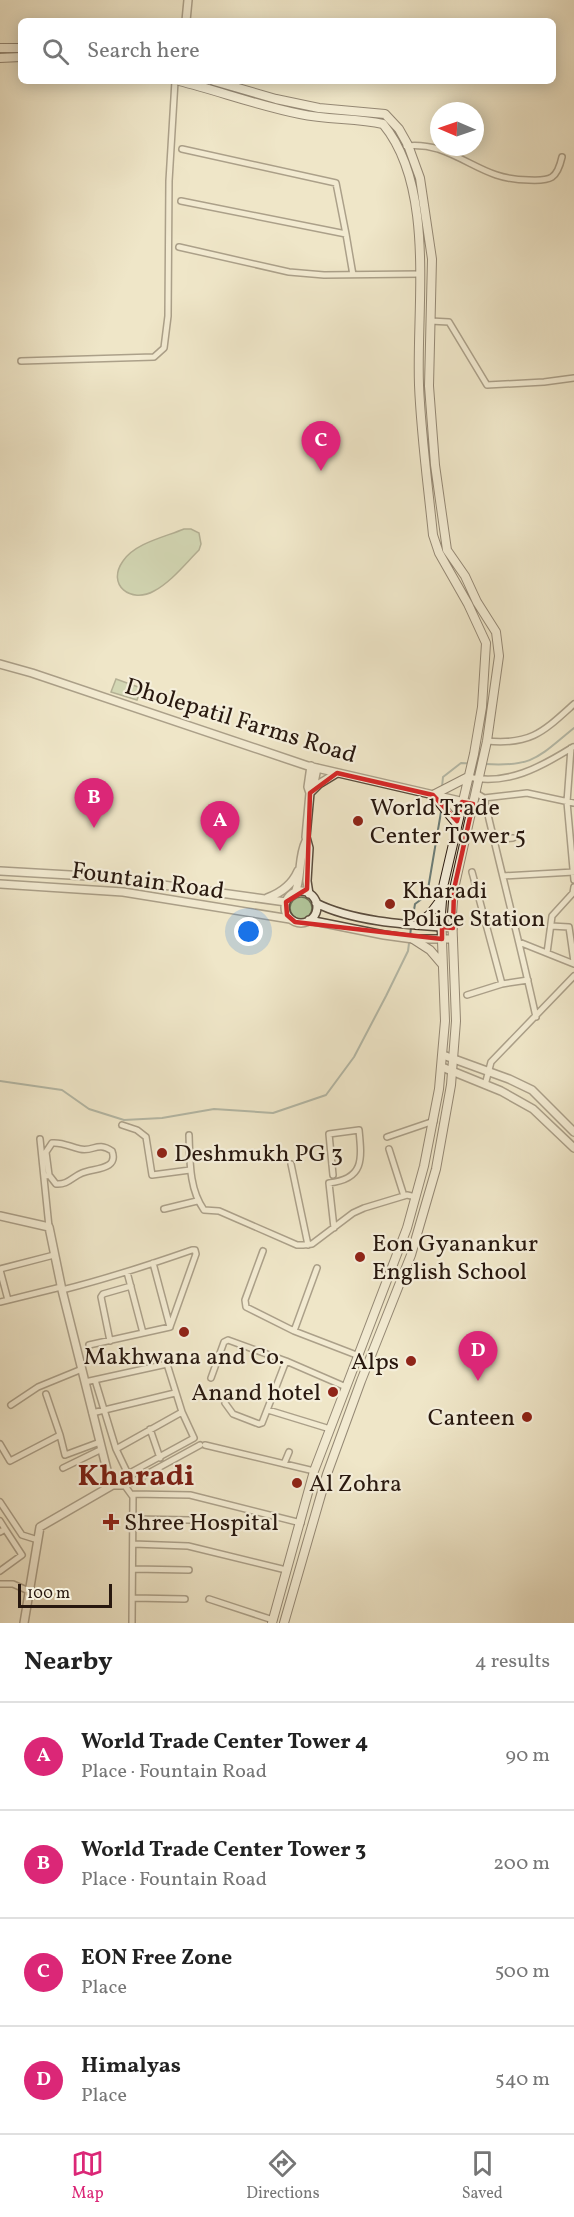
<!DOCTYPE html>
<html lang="en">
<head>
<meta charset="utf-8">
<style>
  body { margin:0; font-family:Vollkorn,serif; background:#f6f6f6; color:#222 }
  .compass { position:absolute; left:430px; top:102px; width:54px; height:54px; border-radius:50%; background:#fff; box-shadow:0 3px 15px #0003; rotate:272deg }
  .scale { position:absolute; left:18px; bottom:15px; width:94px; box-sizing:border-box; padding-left:6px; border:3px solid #28180f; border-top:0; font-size:16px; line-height:21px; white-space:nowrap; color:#28180f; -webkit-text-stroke:4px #f5efdb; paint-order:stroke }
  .you { position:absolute; left:249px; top:932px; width:21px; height:21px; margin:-15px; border:4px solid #fff; border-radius:50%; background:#1a73e8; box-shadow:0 0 0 9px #1a73e833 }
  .badge { display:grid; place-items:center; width:39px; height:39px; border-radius:50%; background:#db2777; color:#fff; font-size:20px; font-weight:700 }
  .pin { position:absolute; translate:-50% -50px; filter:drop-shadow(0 2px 3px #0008) }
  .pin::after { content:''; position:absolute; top:32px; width:21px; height:18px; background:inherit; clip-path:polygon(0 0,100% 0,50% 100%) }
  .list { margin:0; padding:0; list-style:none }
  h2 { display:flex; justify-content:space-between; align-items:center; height:78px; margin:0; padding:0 24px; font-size:26px }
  h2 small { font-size:20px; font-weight:400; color:#767676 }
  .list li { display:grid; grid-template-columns:39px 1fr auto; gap:18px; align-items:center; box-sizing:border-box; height:108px; padding:0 24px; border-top:2px solid #e0e0e0 }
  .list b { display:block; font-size:22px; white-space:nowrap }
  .list p { margin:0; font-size:20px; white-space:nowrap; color:#767676 }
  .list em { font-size:20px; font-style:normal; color:#767676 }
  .icon { flex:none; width:33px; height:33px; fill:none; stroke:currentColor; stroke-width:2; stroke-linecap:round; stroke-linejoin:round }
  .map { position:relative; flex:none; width:574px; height:1623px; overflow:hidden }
  .search { position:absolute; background:#fff; box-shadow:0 3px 15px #0003; left:18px; right:18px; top:18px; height:66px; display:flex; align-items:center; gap:15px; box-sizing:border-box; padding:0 21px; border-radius:9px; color:#767676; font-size:22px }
  .sheet { height:510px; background:#fff }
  nav { display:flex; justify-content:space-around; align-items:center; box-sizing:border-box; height:84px; border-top:2px solid #e0e0e0; background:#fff; font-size:16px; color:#767676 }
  nav a { display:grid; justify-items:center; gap:3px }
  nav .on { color:#db2777 }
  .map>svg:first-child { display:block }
</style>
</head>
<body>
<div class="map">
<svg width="574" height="1623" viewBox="0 0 574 1623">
  <rect width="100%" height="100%" fill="#efe6c8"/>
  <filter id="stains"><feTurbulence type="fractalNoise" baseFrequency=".00333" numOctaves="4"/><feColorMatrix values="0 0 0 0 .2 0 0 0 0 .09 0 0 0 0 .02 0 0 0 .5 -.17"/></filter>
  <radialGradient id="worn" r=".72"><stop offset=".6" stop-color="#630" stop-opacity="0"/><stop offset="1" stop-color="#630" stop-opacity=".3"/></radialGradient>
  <!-- green -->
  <path fill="#b2c69b" stroke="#6d6f55" stroke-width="1.5" d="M184 529H191L199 533 201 544 199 550C185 564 171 582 154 591 131 604 106 585 123 561 135 543 165 537 184 529Z
    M116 679 141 688 137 700 111 692Z
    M290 908a11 11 0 1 1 22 0a11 11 0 1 1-22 0Z"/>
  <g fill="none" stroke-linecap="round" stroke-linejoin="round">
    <!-- stream -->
    <path stroke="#6c7c76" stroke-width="2" d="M485 764C534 767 538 757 574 728
      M442 787 443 777 461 763 479 764
      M412 922 415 904 427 895 441 812
      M0 1081 62 1090 89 1109 124 1120 162 1118 214 1109 273 1113 326 1095 354 1057 386 996 408 951 411 928"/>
    <!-- minor casing -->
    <g stroke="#5a4c3d" stroke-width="8">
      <path id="minor" d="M406 146C416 145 428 146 438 149 473 161 489 180 529 180 551 181 557 179 562 157
        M182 149 336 183 346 234
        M181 201 346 234 353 275
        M179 247 289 272 324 275 420 274
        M430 321 449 322 487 385 544 382 574 378
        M21 361 154 357 164 348 168 316 169 181 175 81
        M487 741C531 745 543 732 574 704
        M571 748 567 802 574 880
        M468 777C507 786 541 767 573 747
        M476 793 484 798 527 793 574 803
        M484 798C501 871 520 944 536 1017
        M493 840 513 838
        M472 872 502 984
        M503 876 574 872
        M551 926 569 927 574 962
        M519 942 574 964
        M547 953 552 916 573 893 574 887
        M467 995 502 984 528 980
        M485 1085 491 1062 574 976
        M122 1125 137 1130 146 1137 152 1175 190 1170
        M189 1135C190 1161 189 1189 204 1210L219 1211 297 1245H303L312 1244 353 1213 364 1208 407 1195 416 1197
        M387 1137 434 1121
        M40 1139 49 1227
        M389 1149 404 1196
        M291 1164 308 1245
        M333 1175 329 1134 359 1130C362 1160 364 1179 329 1183L334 1228
        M44 1177 49 1175 46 1152 52 1143C63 1142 70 1147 80 1149 94 1152 97 1141 112 1151 119 1170 94 1168 82 1173 72 1177 68 1185 56 1184L49 1175
        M164 1209 197 1201
        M263 1251 245 1300 246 1307 294 1331 359 1356
        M0 1269 54 1255
        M0 1270 8 1300
        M62 1290C106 1279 149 1265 192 1250H195L196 1254 170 1327 153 1263
        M0 1302 61 1287
        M294 1331 317 1268
        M143 1333 170 1327
        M110 1341 101 1297 103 1294 131 1286
        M89 1345 143 1333 127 1272
        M211 1378 224 1342 228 1340 286 1361 346 1387
        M95 1380 116 1449 128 1474 194 1438 182 1412
        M85 1382 167 1364 182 1412 116 1449
        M46 1394 60 1435
        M225 1403 233 1414 259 1424 262 1423 286 1361
        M11 1405 38 1387 82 1369
        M268 1410 330 1429
        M92 1413 175 1393
        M150 1429 160 1458
        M0 1444 10 1461 60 1435 65 1455 100 1442
        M205 1445 314 1471
        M284 1464 289 1452
        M63 1468 102 1449
        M111 1486H125L133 1497 132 1623
        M125 1486 200 1445
        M132 1494 190 1495 301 1523
        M0 1502 22 1535 38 1540
        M133 1519 190 1520
        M0 1521 5 1529 0 1532
        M133 1544 188 1546 286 1570
        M133 1569 189 1570
        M0 1571 22 1555 5 1529
        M0 1584H13L29 1591
        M133 1598 185 1599
        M209 1599 273 1620"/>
    </g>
    <!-- tertiary casing -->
    <g stroke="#5a4c3d" stroke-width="10">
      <path id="tertiary" d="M186 21 188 0
        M0 664 32 673 308 766 473 804
        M313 788 317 768
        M310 793 319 784 337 773
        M0 871 105 877 286 902
        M0 884 123 892 290 919
        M285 907a16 16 0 1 1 32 0a16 16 0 1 1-32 0Z
        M295 893C302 876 298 857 306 841
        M309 894 307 881 309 848 306 837 310 793 308 787 311 766
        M267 898C281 893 292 885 298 871
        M316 903C353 922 411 925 453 928
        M309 920 384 935 413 939H453
        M443 1055 509 1079 532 1090 574 1132
        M442 1067 501 1091 533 1109 574 1148
        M0 1216 49 1227 62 1290 111 1486 40 1527 24 1623"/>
    </g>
    <!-- secondary casing -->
    <g stroke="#28180f" stroke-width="10">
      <path id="secondary" d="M0 48H21
        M0 58 21 57
        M179 81C219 91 259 106 300 114 328 120 356 118 383 124 436 188 416 307 419 385 421 435 428 485 433 535L439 553 468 604 486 643 482 707 474 754 443 887 441 914 445 1021 439 1089 424 1166 407 1228 314 1471 272 1623
        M214 81 276 99 319 108 385 114 399 129 408 145 420 178 432 259 429 386 435 465 447 550 465 576 477 602 496 632 499 656 487 741 454 889 452 914 456 1021 451 1085 436 1169 411 1255 361 1381 327 1474 284 1623
        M457 824 433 795 468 777
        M417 925 430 914 442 898
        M413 939 430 950 442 964"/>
    </g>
    <!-- minor -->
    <use href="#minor" stroke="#f5efdb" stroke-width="5"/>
    <!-- tertiary -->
    <use href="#tertiary" stroke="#f5efdb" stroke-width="7"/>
    <!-- secondary -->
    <use href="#secondary" stroke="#f5efdb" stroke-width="8"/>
  </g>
  <!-- marked area -->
  <path d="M0 0H574V1623H0ZM337 773 433 795 457 821 462 802 473 804 454 889 453 928 442 927V939L295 922 287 915 286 902 307 889 310 793Z" fill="#efe6c8" fill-opacity=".55" fill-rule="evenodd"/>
  <path fill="none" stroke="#d62828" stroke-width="4.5" stroke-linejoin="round" d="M337 773 433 795 457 821 462 802 473 804 454 889 453 928 442 927V939L295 922 287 915 286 902 307 889 310 793Z"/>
  <!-- markers -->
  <g fill="#8f2418" stroke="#f5efdb" stroke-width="2">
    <circle cx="358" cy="821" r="6"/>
    <circle cx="390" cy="904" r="6"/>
    <circle cx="162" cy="1153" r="6"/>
    <circle cx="360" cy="1257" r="6"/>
    <circle cx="184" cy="1332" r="6"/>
    <circle cx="411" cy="1361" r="6"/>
    <circle cx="333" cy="1392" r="6"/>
    <circle cx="527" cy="1417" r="6"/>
    <circle cx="297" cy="1483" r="6"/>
    <path d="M108 1513h6v6h6v6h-6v6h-6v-6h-6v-6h6z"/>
  </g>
  <g text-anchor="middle" stroke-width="4.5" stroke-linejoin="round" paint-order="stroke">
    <!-- street labels -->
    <g font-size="24" fill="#28180f" stroke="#f5efdb">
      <text transform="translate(241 720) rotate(17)" y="8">Dholepatil Farms Road</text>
      <text transform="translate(148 880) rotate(8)" y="8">Fountain Road</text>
    </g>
    <!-- poi labels -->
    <g font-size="24" fill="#28180f" stroke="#f5efdb" text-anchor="start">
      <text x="370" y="815">World Trade<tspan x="370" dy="28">Center Tower 5</tspan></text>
      <text x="402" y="898">Kharadi<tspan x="402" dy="28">Police Station</tspan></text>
      <text x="174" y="1161">Deshmukh PG 3</text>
      <text x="372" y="1251">Eon Gyanankur<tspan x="372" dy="28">English School</tspan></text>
      <text x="184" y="1364" text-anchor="middle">Makhwana and Co.</text>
      <text x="399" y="1369" text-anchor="end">Alps</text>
      <text x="321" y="1400" text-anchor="end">Anand hotel</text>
      <text x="515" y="1425" text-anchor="end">Canteen</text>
      <text x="309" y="1491">Al Zohra</text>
      <text x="124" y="1530">Shree Hospital</text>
    </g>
    <!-- district labels -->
    <g font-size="30" font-weight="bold" fill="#7a1f14" stroke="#f5efdb">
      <text x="136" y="1485">Kharadi</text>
    </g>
  </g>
  <rect width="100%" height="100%" filter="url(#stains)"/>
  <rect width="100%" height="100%" fill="url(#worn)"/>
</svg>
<svg class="compass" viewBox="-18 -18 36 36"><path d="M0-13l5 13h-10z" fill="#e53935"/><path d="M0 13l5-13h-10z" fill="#767676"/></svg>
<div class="scale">100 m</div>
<div class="you"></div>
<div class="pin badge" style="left:220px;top:851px">A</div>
<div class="pin badge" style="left:94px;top:828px">B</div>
<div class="pin badge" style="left:321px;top:471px">C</div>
<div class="pin badge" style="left:478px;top:1381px">D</div>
<div class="search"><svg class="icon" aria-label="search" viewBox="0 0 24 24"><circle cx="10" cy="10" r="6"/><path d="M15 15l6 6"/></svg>Search here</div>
</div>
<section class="sheet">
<h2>Nearby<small>4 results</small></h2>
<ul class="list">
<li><span class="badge">A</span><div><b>World Trade Center Tower 4</b><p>Place · Fountain Road</p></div><em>90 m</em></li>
<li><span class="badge">B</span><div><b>World Trade Center Tower 3</b><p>Place · Fountain Road</p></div><em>200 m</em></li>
<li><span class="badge">C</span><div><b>EON Free Zone</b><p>Place</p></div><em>500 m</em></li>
<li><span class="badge">D</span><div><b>Himalyas</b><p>Place</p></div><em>540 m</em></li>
</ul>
</section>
<nav>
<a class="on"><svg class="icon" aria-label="map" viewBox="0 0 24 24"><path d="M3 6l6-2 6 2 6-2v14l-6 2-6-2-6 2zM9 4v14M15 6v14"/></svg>Map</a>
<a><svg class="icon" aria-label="directions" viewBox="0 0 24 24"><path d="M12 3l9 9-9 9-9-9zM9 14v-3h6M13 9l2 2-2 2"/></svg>Directions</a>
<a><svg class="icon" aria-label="saved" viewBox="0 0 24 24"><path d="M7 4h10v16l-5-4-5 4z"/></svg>Saved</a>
</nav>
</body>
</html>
